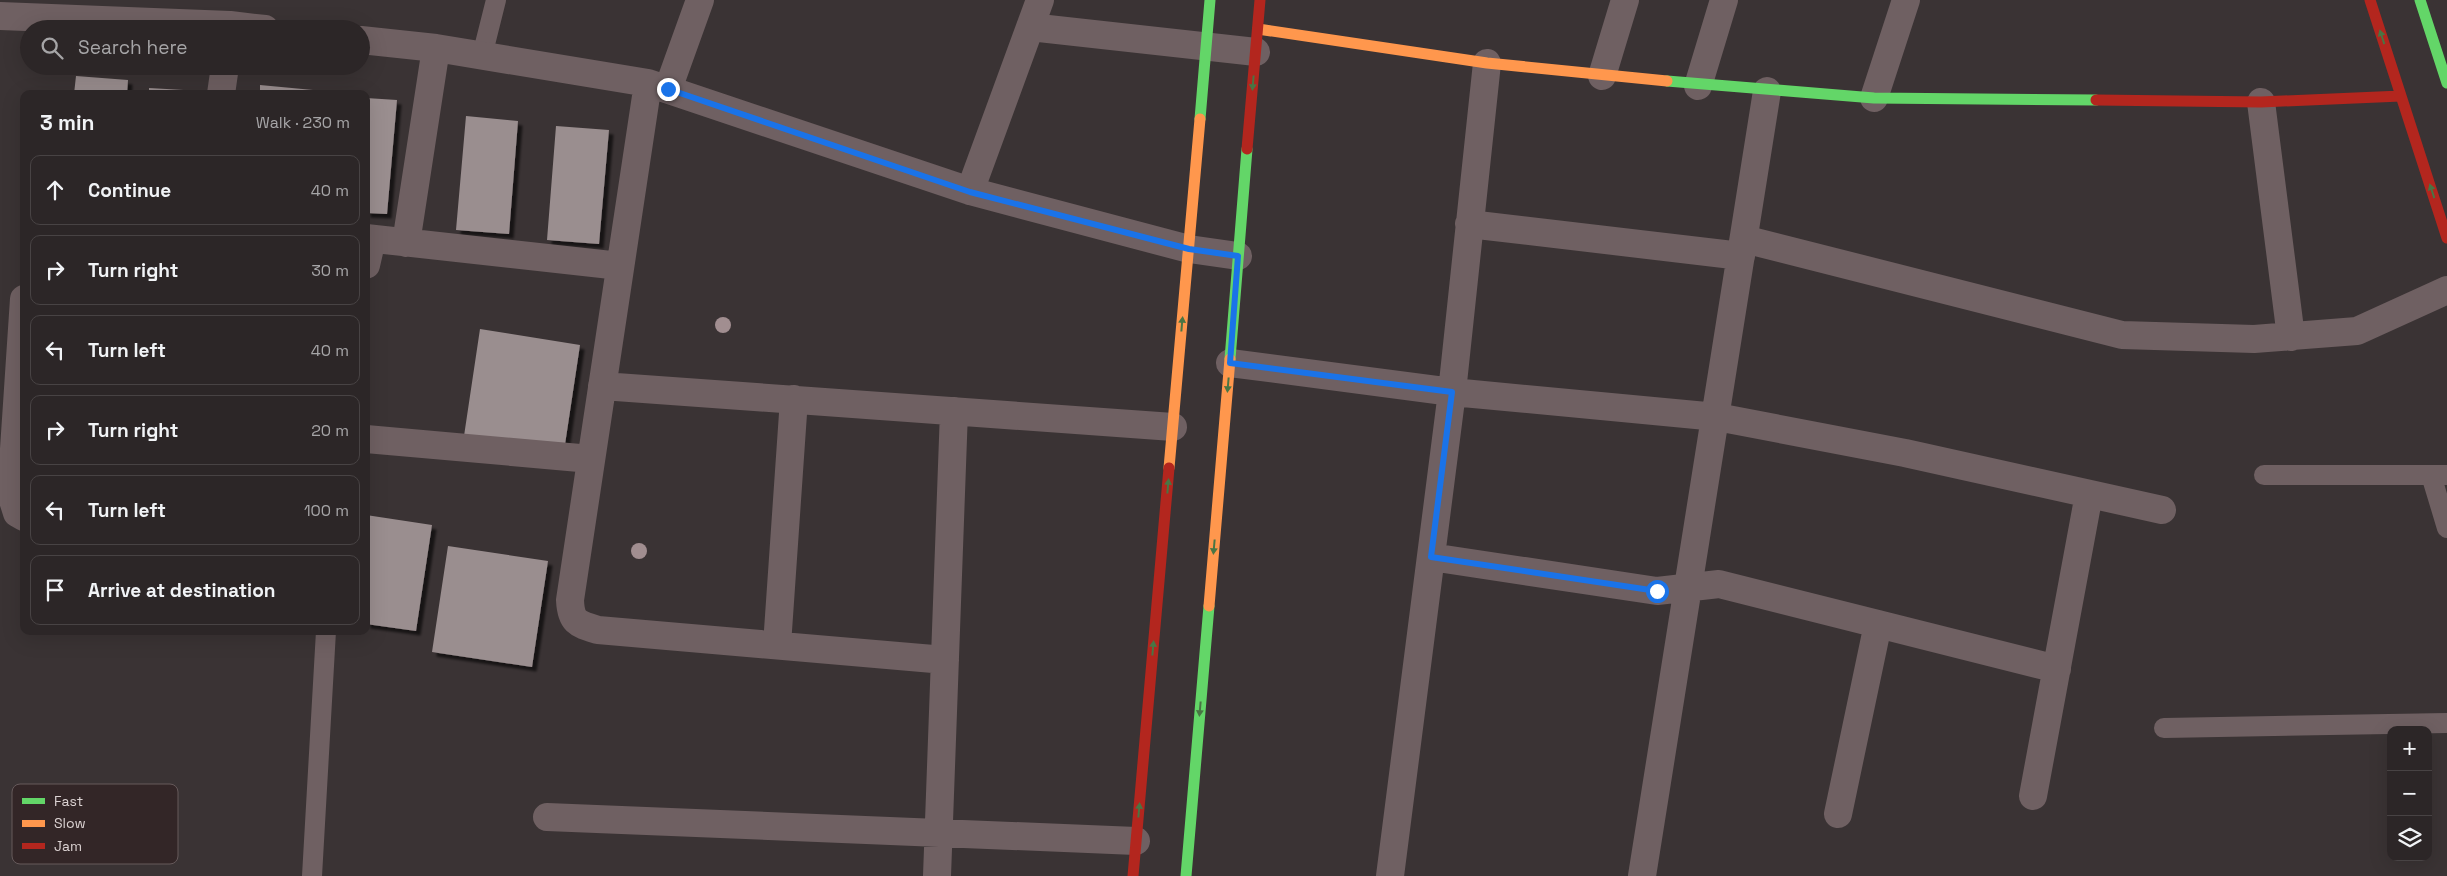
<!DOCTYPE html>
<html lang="en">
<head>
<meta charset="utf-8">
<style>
  body { margin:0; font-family:"Space Grotesk",sans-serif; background:#342e2f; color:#f1f3f6 }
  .controls { position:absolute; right:15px; bottom:15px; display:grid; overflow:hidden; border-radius:10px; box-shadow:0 5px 20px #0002 }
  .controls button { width:45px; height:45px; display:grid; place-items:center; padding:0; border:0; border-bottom:1px solid #484344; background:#2c2627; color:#f1f3f6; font:25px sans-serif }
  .stop { position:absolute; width:15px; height:15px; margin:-11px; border:4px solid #1a73e8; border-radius:50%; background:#fff }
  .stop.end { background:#1a73e8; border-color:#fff; box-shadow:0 1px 5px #0008 }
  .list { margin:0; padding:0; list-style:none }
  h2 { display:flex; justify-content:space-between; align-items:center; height:65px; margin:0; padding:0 20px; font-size:21px }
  h2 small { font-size:16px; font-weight:400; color:#a6a5a7 }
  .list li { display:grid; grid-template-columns:32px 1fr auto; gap:15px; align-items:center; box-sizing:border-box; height:70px; margin:0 10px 10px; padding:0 10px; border:1px solid #484344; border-radius:10px }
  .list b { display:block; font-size:19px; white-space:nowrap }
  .list em { font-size:16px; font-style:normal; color:#a6a5a7 }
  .icon { flex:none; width:28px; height:28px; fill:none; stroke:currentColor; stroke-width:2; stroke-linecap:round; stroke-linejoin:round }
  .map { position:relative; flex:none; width:2447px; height:876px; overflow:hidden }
  .search { position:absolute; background:#2c2627; box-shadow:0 5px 20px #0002; left:20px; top:20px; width:350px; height:55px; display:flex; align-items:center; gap:12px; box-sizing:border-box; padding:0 18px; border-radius:28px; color:#a6a5a7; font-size:19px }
  .panel { position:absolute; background:#2c2627; box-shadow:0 5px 20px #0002; left:20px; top:90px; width:350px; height:545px; border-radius:10px }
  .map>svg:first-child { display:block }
</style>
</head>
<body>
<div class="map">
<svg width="2447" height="876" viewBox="0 0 2447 876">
  <defs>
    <filter id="shadow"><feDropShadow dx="4.5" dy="4.5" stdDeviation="1" flood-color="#0009"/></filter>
  </defs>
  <rect width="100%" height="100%" fill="#3a3334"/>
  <!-- building -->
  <path fill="#9a8e8f" filter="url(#shadow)" d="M76 76 128 80 127 94H74Z
    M260 85 313 90V94H260Z
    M149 88 201 91V94H149Z
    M366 98 397 100 387 214 366 213Z
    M466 116 518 121 509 234 456 230Z
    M556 126 609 130 599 244 547 240Z
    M480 329 580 345 564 451 464 436Z
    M366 515 432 525 416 631 366 624Z
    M448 546 548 561 532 667 432 652Z"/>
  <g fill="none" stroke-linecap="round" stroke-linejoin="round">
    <!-- lane -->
    <path stroke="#6f6062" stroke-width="20" d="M482 56 496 0
      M2264 475H2447
      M2431 475 2447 528
      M2164 728 2447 723
      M312 876 326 631"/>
    <!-- street -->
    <path stroke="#6f6062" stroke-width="28" d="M0 16 230 25 265 29
      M1030 27 1256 52
      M361 40 436 48 648 83 970 191 1189 249 1238 256
      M1602 76 1625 0
      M648 83 570 600C571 623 578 624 598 630L945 660
      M1698 86 1724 0
      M668 89 700 0
      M221 94 225 66
      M1874 98 1906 0
      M2261 102 2291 337
      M970 191 1040 0
      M1469 224 1741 256
      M366 238 620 266
      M1744 239 2122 335 2254 339 2357 331 2447 290
      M406 243 436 48
      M366 265 372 239
      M24 299 11 494 17 513 24 517
      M1230 363 1452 392 1717 417 1905 453 2162 510
      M602 386 1173 427
      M366 439 591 459
      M1431 557 1657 591 1719 584 2057 669
      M777 645 794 399
      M2033 796 2089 494
      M1838 814 1878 624
      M547 817 1136 841
      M937 876 954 411
      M1390 876 1452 392 1487 63
      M1642 876 1767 91"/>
    <!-- fast -->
    <path stroke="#63d668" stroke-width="11" d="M2420 0 2447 83
      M1667 81 1874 98 2096 100
      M1200 119 1210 0
      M1230 359 1247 149
      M1186 876 1209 606"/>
    <!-- slow -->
    <path stroke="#ff974d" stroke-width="11" d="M1258 29 1487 63 1667 81
      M1169 468 1200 119
      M1209 606 1230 359"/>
    <!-- jam -->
    <path stroke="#b3261e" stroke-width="11" d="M2370 0 2447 238
      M2096 100 2261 102 2401 96
      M1247 149 1260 0
      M1133 876 1169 468"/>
  </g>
  <!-- trees -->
  <g fill="#a18e90">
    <circle cx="723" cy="325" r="8"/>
    <circle cx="639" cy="551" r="8"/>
  </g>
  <!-- one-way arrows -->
  <defs><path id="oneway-solid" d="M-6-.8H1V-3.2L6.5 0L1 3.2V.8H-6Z" transform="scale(1.25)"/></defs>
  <g fill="#497544">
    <use href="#oneway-solid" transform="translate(2382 37) rotate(-108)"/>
    <use href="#oneway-solid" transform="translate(1253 83) rotate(95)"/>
    <use href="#oneway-solid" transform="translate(2432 191) rotate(-108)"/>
    <use href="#oneway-solid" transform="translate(1182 324) rotate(-85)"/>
    <use href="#oneway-solid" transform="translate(1228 385) rotate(95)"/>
    <use href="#oneway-solid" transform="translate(1168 486) rotate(-85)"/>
    <use href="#oneway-solid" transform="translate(1214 547) rotate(95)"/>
    <use href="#oneway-solid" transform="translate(1153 648) rotate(-85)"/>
    <use href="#oneway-solid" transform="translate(1200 709) rotate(95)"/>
    <use href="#oneway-solid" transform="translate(1139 810) rotate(-85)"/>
  </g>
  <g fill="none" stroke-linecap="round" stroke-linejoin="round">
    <!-- route -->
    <path stroke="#1a73e8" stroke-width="6" d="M668 89 970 192 1189 249 1238 256 1230 363 1452 392 1431 557 1657 591"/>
  </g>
  <!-- legend -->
  <rect x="12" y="784" width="166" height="80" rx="8" fill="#332627" stroke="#665a5b" stroke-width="1"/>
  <rect x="22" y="798" width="23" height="6" fill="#63d668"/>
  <rect x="22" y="820" width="23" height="7" fill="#ff974d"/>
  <rect x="22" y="843" width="23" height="6" fill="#b3261e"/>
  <g font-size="14" fill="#dcd3d3">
    <text x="54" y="806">Fast</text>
    <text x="54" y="828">Slow</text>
    <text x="54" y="851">Jam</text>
  </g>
</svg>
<div class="controls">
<button>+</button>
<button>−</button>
<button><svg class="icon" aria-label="layers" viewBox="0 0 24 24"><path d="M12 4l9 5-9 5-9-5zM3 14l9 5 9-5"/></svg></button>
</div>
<div class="stop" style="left:1657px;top:591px"></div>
<div class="stop end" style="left:668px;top:89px"></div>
<div class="search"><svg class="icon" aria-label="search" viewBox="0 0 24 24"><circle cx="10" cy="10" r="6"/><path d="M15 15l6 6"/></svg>Search here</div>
<section class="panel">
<h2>3 min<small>Walk · 230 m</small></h2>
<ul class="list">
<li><svg class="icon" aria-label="ahead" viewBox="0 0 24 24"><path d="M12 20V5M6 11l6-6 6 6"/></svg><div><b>Continue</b></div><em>40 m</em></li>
<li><svg class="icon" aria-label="right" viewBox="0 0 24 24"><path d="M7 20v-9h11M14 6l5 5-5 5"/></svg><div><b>Turn right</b></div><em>30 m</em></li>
<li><svg class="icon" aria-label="left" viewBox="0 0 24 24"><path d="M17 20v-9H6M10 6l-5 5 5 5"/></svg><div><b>Turn left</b></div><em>40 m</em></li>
<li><svg class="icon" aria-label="right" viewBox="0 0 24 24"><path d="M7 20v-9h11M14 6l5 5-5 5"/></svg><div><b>Turn right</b></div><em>20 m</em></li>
<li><svg class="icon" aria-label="left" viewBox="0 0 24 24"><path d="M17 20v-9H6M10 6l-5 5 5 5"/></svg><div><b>Turn left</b></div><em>100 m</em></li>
<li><svg class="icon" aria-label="arrive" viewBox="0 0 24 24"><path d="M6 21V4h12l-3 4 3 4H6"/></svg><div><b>Arrive at destination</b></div></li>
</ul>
</section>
</div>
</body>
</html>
